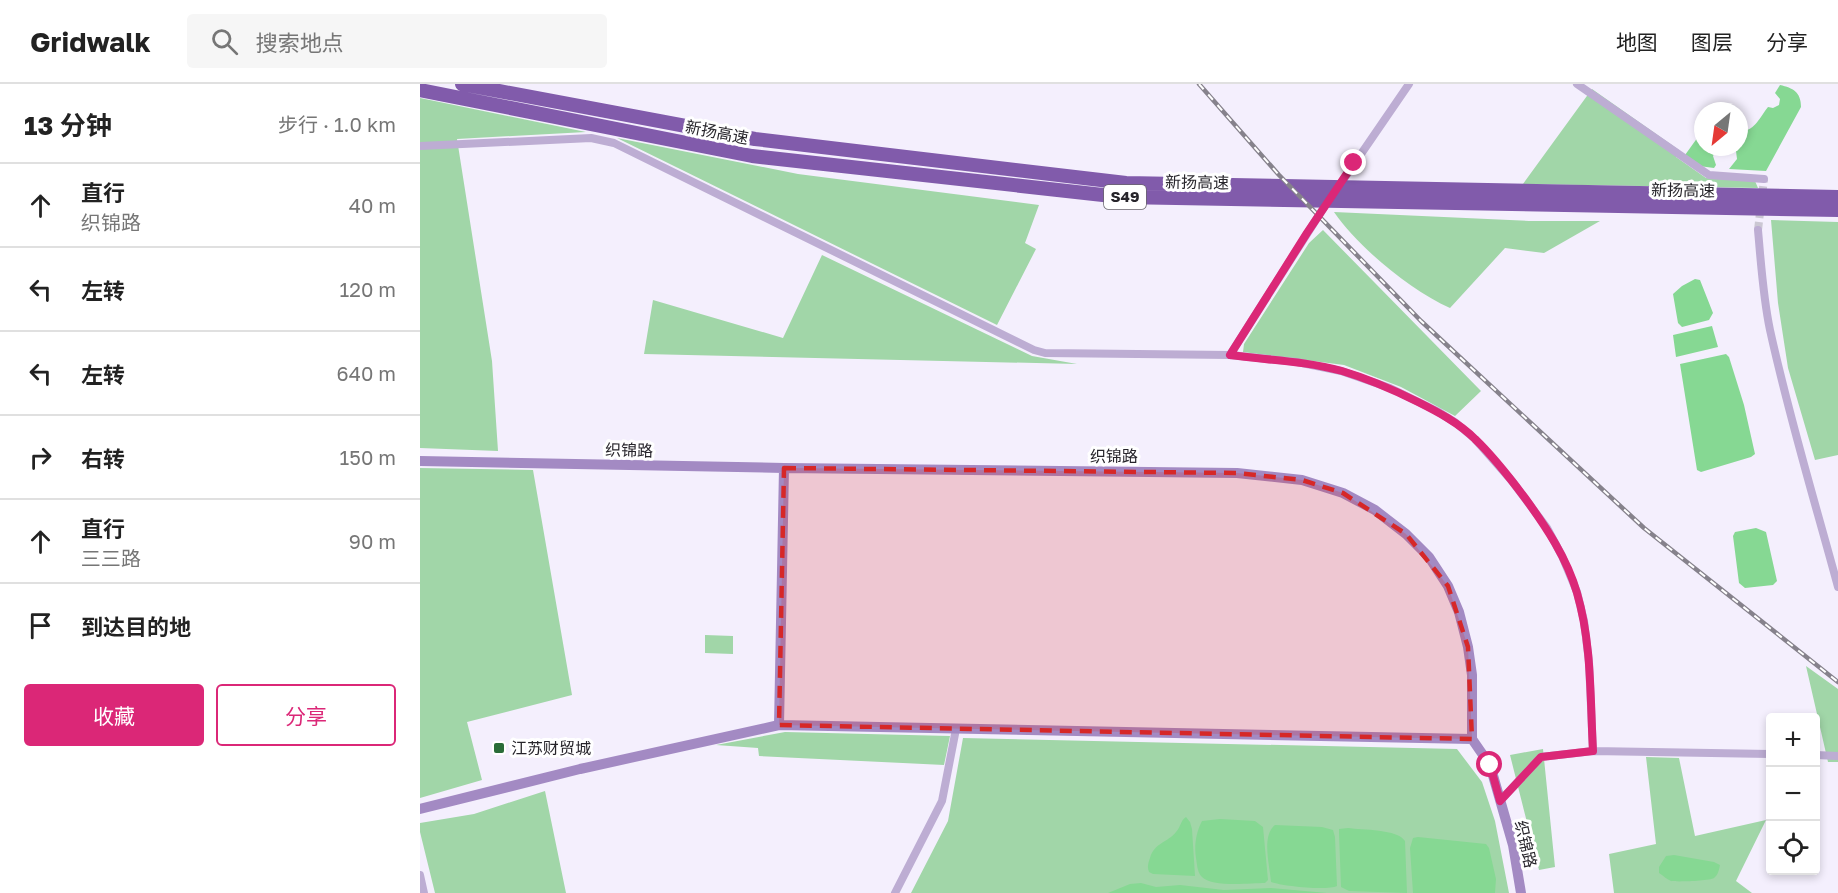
<!DOCTYPE html>
<html lang="zh">
<head>
<meta charset="utf-8">
<style>
  body { margin:0; font-family:"Golos Text","Noto Sans SC",sans-serif; background:#f6f6f6; color:#222 }
  .controls { position:absolute; right:18px; bottom:18px; display:grid; overflow:hidden; border-radius:6px; box-shadow:0 3px 9px #0003 }
  .controls button { width:54px; height:54px; display:grid; place-items:center; padding:0; border:0; border-bottom:2px solid #e0e0e0; background:#fff; color:#222; font:30px sans-serif }
  .compass { position:absolute; left:1274px; top:18px; width:54px; height:54px; border-radius:50%; background:#fff; box-shadow:0 3px 9px #0003; rotate:209deg }
  .stop { position:absolute; width:18px; height:18px; margin:-14px; border:4px solid #db2777; border-radius:50%; background:#fff }
  .stop.end { background:#db2777; border-color:#fff; box-shadow:0 2px 6px #0008 }
  .list { margin:0; padding:0; list-style:none }
  h2 { display:flex; justify-content:space-between; align-items:center; height:78px; margin:0; padding:0 24px; font-size:26px }
  h2 small { font-size:20px; font-weight:400; color:#767676 }
  .list li { display:grid; grid-template-columns:39px 1fr auto; gap:18px; align-items:center; box-sizing:border-box; height:84px; padding:0 24px; border-top:2px solid #e0e0e0 }
  .list b { display:block; font-size:22px; white-space:nowrap }
  .list p { margin:0; font-size:20px; white-space:nowrap; color:#767676 }
  .list em { font-size:20px; font-style:normal; color:#767676 }
  .actions { display:flex; gap:12px; padding:18px 24px }
  .actions a { flex:1; padding:14px 0; border:2px solid #db2777; border-radius:6px; text-align:center; font-size:21px; color:#db2777 }
  .actions .main { background:#db2777; color:#fff }
  .icon { flex:none; width:33px; height:33px; fill:none; stroke:currentColor; stroke-width:2; stroke-linecap:round; stroke-linejoin:round }
  .map { position:relative; flex:none; width:1418px; height:809px; overflow:hidden }
  header { display:flex; align-items:center; gap:36px; box-sizing:border-box; height:84px; padding:0 30px; background:#fff; border-bottom:2px solid #e0e0e0 }
  header strong { font-size:28px }
  nav { display:flex; gap:33px; margin-inline-start:auto; font-size:21px }
  .search { width:420px; height:54px; background:#f6f6f6; display:flex; align-items:center; gap:15px; box-sizing:border-box; padding:0 21px; border-radius:6px; color:#767676; font-size:22px }
  main { display:flex }
  aside { flex:1; background:#fff }
  .map>svg:first-child { display:block }
</style>
</head>
<body>
<header>
<strong>Gridwalk</strong>
<div class="search"><svg class="icon" aria-label="search" viewBox="0 0 24 24"><circle cx="10" cy="10" r="6"/><path d="M15 15l6 6"/></svg>搜索地点</div>
<nav><a>地图</a><a>图层</a><a>分享</a></nav>
</header>
<main>
<aside>
<h2>13 分钟<small>步行 · 1.0 km</small></h2>
<ul class="list">
<li><svg class="icon" aria-label="ahead" viewBox="0 0 24 24"><path d="M12 20V5M6 11l6-6 6 6"/></svg><div><b>直行</b><p>织锦路</p></div><em>40 m</em></li>
<li><svg class="icon" aria-label="left" viewBox="0 0 24 24"><path d="M17 20v-9H6M10 6l-5 5 5 5"/></svg><div><b>左转</b></div><em>120 m</em></li>
<li><svg class="icon" aria-label="left" viewBox="0 0 24 24"><path d="M17 20v-9H6M10 6l-5 5 5 5"/></svg><div><b>左转</b></div><em>640 m</em></li>
<li><svg class="icon" aria-label="right" viewBox="0 0 24 24"><path d="M7 20v-9h11M14 6l5 5-5 5"/></svg><div><b>右转</b></div><em>150 m</em></li>
<li><svg class="icon" aria-label="ahead" viewBox="0 0 24 24"><path d="M12 20V5M6 11l6-6 6 6"/></svg><div><b>直行</b><p>三三路</p></div><em>90 m</em></li>
<li><svg class="icon" aria-label="arrive" viewBox="0 0 24 24"><path d="M6 21V4h12l-3 4 3 4H6"/></svg><div><b>到达目的地</b></div></li>
</ul>
<div class="actions"><a class="main">收藏</a><a>分享</a></div>
</aside>
<div class="map">
<svg width="1418" height="809" viewBox="0 0 1418 809">
  <rect width="100%" height="100%" fill="#f4effd"/>
  <!-- green -->
  <path fill="#a1d6a8" d="M1172 5 1259 66 1256 73 1286 94 1335 97 1338 104 1103 100Z
    M0 14 166 48 37 55 72 277 78 367 0 364Z
    M197 54 378 90 619 121 605 159 616 165 577 241Z
    M914 128 1109 137H1180L1124 169 1085 164 1030 224C990 206 939 164 914 128Z
    M1351 136 1418 138V371L1395 376 1368 284 1358 219Z
    M903 146 1061 307 1035 332 981 303 924 281 823 268 824 260 889 159Z
    M402 171 612 272 657 280 224 270 233 216 363 254Z
    M0 384 113 386 152 611 47 638 62 696 0 714Z
    M285 551 313 552V570L285 569Z
    M1386 582 1418 605V678H1408Z
    M365 648 530 652 524 681 339 672 338 664 296 661Z
    M543 654 1037 665 1062 698 1075 737 1089 809H491L528 737Z
    M1123 665 1135 783 1119 786 1090 671Z
    M1226 673 1259 674 1275 752 1346 736 1316 797 1332 809H1194L1189 770 1236 760Z
    M125 707 146 809H15L0 748V739L54 730Z"/>
  <!-- water -->
  <path fill="#86d893" d="M1360 1C1373 4 1381 8 1381 23L1346 87 1309 85 1317 75 1316 67 1312 63H1319V46C1333 50 1340 33 1348 23L1353 24 1359 21 1360 15 1355 9Z
    M1283 46V63H1298L1293 72 1296 81 1294 84 1279 82 1265 71Z
    M1275 195 1280 196 1293 229 1289 236 1262 243 1258 239 1253 210 1262 202Z
    M1292 242 1298 263 1256 273 1253 251Z
    M1306 270 1309 273 1324 321 1335 370 1331 373 1281 388 1277 386 1260 280Z
    M1336 444 1346 448 1357 497 1353 501 1325 504 1319 499 1313 452 1315 448Z
    M766 733 770 738 772 745 775 792 733 790 729 788C727 783 728 780 730 774 734 759 747 759 756 748 761 743 760 737 766 733Z
    M800 735 835 737 843 743 848 796 845 799C830 799 791 804 781 792 777 787 777 779 776 774 774 762 776 748 782 737Z
    M855 741 902 743 913 746 915 753 917 802C907 807 862 802 851 798 850 782 841 752 855 741Z
    M928 744C942 746 978 745 985 757L987 809 929 807 921 803 919 749V745Z
    M998 753 1066 760 1069 764 1076 795 1075 809H993L990 764 993 754Z
    M1254 771 1294 778 1300 781C1299 786 1298 791 1294 794 1289 797 1257 798 1251 797 1246 795 1244 792 1239 789V783L1246 772Z
    M721 799 736 803 760 801 804 806 851 804 907 809H688L710 800Z"/>
  <g fill="none" stroke-linecap="round" stroke-linejoin="round">
    <!-- street-tunnel -->
    <path stroke="#cbc7d3" stroke-width="8" stroke-dasharray="8 4" stroke-linecap="butt" d="M1338 146 1344 95"/>
    <!-- street -->
    <path stroke="#bdadd3" stroke-width="8" d="M1157 0 1289 91 1344 95
      M0 62 171 54 194 59 614 266 625 269 810 271 877 278 921 287 970 304 1017 327 1036 339 1055 355 1092 397 1127 444 1142 472 1157 508 1164 537 1169 578 1173 667
      M917 105 989 0
      M1338 146C1341 179 1343 213 1350 246 1369 333 1395 418 1418 503
      M810 271 908 117
      M1396 671 1418 672
      M1080 717 1121 673 1173 667 1350 670
      M0 791 4 809
      M475 809 522 717 536 645"/>
    <!-- secondary -->
    <path stroke="#a38ac3" stroke-width="10" d="M0 377 364 384 817 389 882 396 923 409 955 426 986 450 1009 473 1028 502 1039 528 1048 563 1052 591V655L1070 681 1093 761 1101 809
      M359 641 364 384
      M0 725 160 685 359 641 1052 655"/>
    <!-- highway -->
    <path stroke="#815bab" stroke-width="14" d="M42 0 335 55 706 99 1418 113
      M0 6 332 72 701 113 1418 126"/>
    <!-- rail casing -->
    <g stroke="#86828c" stroke-width="4.5">
      <path id="rail" d="M779 0 859 91 1001 237 1224 444 1418 598"/>
    </g>
    <!-- rail -->
    <use href="#rail" stroke="#fff" stroke-width="2" stroke-dasharray="7" stroke-linecap="butt"/>
  </g>
  <g fill="none" stroke-linecap="round" stroke-linejoin="round">
    <!-- route -->
    <path stroke="#db2777" stroke-width="8" d="M934 79 887 149 810 271C847 276 886 277 922 287 949 295 974 306 998 318 1018 328 1039 339 1055 355 1073 372 1090 394 1105 414 1126 443 1147 474 1157 509 1172 560 1170 614 1173 667L1121 673 1080 717 1070 681"/>
  </g>
  <!-- marked area -->
  <path fill="#d62828" fill-opacity="0.2" stroke="#d62828" stroke-width="4.5" stroke-dasharray="12 8" stroke-linejoin="round" d="M364 384 817 389 882 396 923 409 986 450 1028 502 1048 563 1052 655 359 641Z"/>
  <!-- markers -->
  <rect fill="#296c38" stroke="#fff" stroke-width="2" x="73" y="658" width="12" height="12" rx="3"/>
  <g text-anchor="middle" stroke-width="6" stroke-linejoin="round" paint-order="stroke">
    <!-- shield labels -->
    <rect fill="#fff" stroke="#68666b" stroke-width="1.5" x="684" y="101" width="42" height="24" rx="4.5"/>
    <g font-size="15" font-weight="bold" fill="#27252b">
      <text x="705" y="118">S49</text>
    </g>
    <!-- street labels -->
    <g font-size="16" fill="#27252b" stroke="#fff">
      <text transform="translate(297 48) rotate(11)" y="6">新扬高速</text>
      <text transform="translate(777 98) rotate(1)" y="6">新扬高速</text>
      <text transform="translate(1263 106) rotate(1)" y="6">新扬高速</text>
      <text transform="translate(209 366) rotate(1)" y="6">织锦路</text>
      <text x="694" y="378">织锦路</text>
      <text transform="translate(1106 760) rotate(77)" y="6">织锦路</text>
    </g>
    <!-- poi labels -->
    <g font-size="16" fill="#27252b" stroke="#fff" text-anchor="start">
      <text x="91" y="670">江苏财贸城</text>
    </g>
  </g>
</svg>
<div class="controls">
<button>+</button>
<button>−</button>
<button><svg class="icon" aria-label="locate" viewBox="0 0 24 24"><circle cx="12" cy="12" r="6"/><path d="M12 2v4M12 18v4M2 12h4M18 12h4"/></svg></button>
</div>
<svg class="compass" viewBox="-18 -18 36 36"><path d="M0-13l5 13h-10z" fill="#e53935"/><path d="M0 13l5-13h-10z" fill="#767676"/></svg>
<div class="stop" style="left:1070px;top:681px"></div>
<div class="stop end" style="left:934px;top:79px"></div>
</div>
</main>
</body>
</html>
